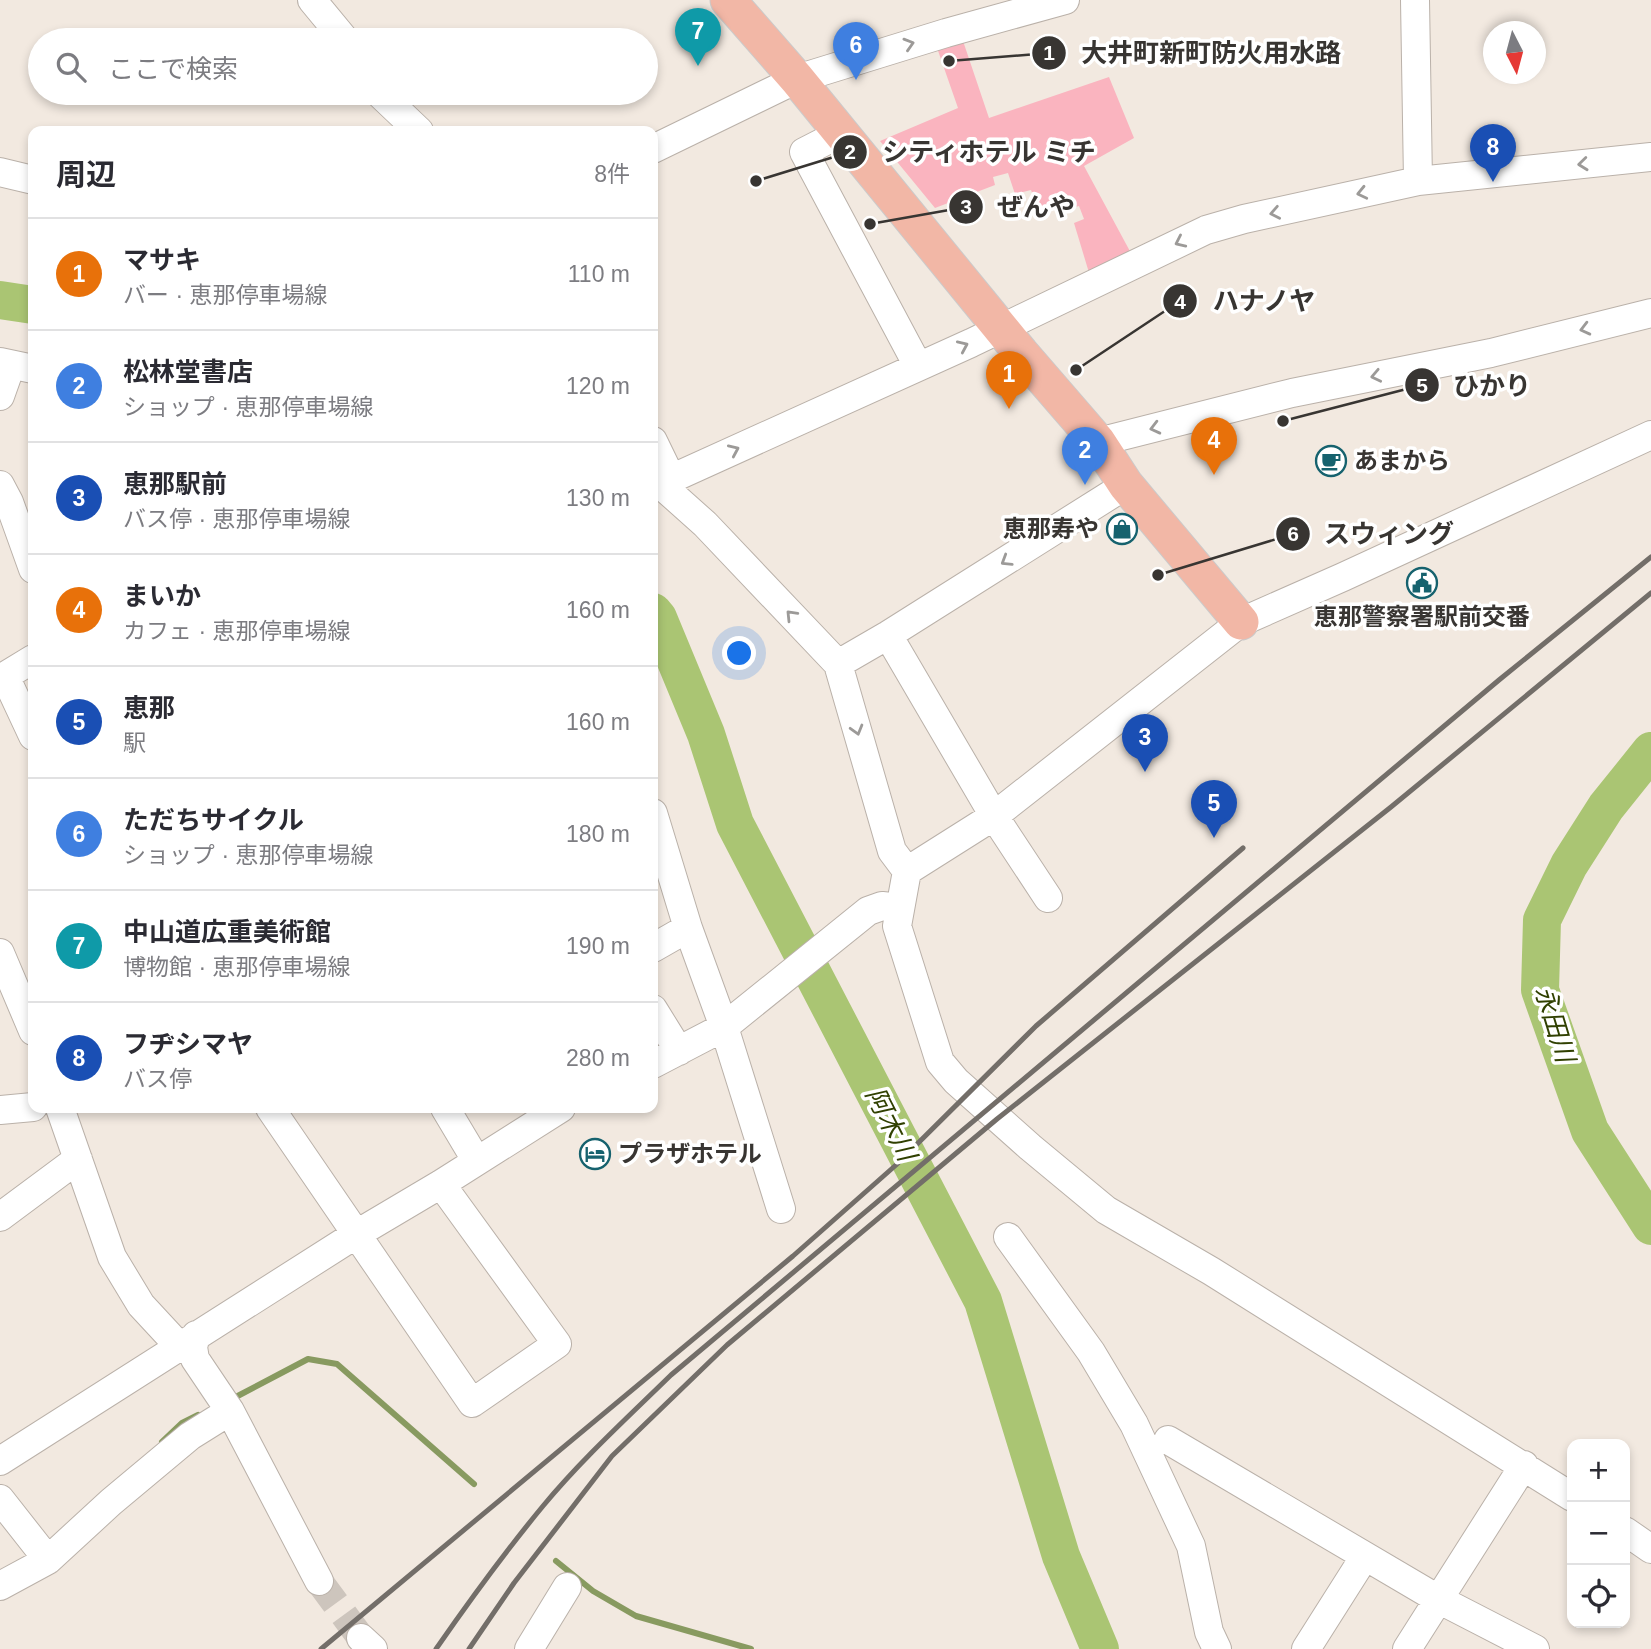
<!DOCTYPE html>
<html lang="ja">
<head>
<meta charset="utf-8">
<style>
  body { margin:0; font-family:Arial,"Noto Sans JP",sans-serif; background:#f7f7f7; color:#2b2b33 }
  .controls { position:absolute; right:21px; bottom:21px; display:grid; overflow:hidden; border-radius:14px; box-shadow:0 4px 10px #0003 }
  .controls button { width:63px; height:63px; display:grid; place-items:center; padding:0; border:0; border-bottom:2px solid #e1e1e2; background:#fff; color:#2b2b33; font:35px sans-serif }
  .compass { position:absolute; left:1483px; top:21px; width:63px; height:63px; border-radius:50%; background:#fff; box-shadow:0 4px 10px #0003; rotate:174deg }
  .you { position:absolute; left:740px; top:654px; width:24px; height:24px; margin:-18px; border:5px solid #fff; border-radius:50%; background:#1a73e8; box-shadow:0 0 0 10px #1a73e833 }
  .badge { display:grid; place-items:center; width:46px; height:46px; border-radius:50%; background:#111827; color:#fff; font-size:23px; font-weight:700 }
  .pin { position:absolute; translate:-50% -58px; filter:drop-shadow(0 2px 4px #0008) }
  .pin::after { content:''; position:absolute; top:37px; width:24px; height:21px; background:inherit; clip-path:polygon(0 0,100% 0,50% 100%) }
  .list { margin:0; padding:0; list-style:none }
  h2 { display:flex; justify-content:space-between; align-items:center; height:91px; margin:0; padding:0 28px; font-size:30px }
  h2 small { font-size:23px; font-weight:400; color:#7c7c81 }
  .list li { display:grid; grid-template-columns:46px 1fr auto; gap:21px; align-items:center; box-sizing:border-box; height:112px; padding:0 28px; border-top:2px solid #e1e1e2 }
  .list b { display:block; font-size:26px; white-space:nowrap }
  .list p { margin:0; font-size:23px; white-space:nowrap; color:#7c7c81 }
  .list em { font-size:23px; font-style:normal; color:#7c7c81 }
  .icon { flex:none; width:38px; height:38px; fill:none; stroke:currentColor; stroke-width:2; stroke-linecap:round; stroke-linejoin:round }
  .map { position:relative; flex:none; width:1651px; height:1649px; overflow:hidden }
  .search { position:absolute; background:#fff; box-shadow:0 4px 10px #0003; left:28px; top:28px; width:630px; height:77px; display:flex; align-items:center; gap:18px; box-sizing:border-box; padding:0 24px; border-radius:38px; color:#7c7c81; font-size:26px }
  .panel { position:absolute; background:#fff; box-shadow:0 4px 10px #0003; left:28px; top:126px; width:630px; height:987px; border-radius:14px }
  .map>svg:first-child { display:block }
</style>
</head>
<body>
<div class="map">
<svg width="1651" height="1649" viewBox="0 0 1651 1649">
  <rect width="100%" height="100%" fill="#f2e9e0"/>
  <!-- green -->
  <path fill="#fab4bf" d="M962 38 989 118 1109 77 1134 138 1084 166 1132 255 1090 276 1074 223 1084 219 1079 206 1066 210 1064 205 1040 213 1031 190 1015 194 1008 173 993 177 995 185 935 208 880 141 958 108 936 45Z"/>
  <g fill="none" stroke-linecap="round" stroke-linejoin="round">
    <!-- stream -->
    <path stroke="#889a60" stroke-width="6" d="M230 1400 308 1359 337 1364 474 1484
      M162 1442 182 1423 198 1415
      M556 1561 593 1591 636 1616 751 1649"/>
    <!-- river -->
    <path stroke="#aac573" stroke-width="38" d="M0 300 33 305
      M653 612 658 618 706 734 735 824 983 1301 1061 1556 1100 1649
      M1651 751 1606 807 1569 865 1542 920 1540 990 1590 1131 1651 1226"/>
    <!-- minor-tunnel -->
    <path stroke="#cdc5bd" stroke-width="28" stroke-dasharray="28 14" stroke-linecap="butt" d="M319 1581 361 1638"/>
    <!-- minor casing -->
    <g stroke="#bab1a9" stroke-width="30">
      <path id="minor" d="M312 0 345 40
        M1415 0 1418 181
        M379 93 419 131
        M841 133 804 152 918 366
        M653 149 797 79 946 33 1065 0
        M0 172 33 180
        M0 362 33 369
        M0 396 11 365
        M653 441 671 478 668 491 705 524 838 664 892 851 907 871
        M1098 442 1292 393 1491 353 1651 313
        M0 485 9 502 33 569
        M653 487 971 343 1206 230 1244 219 1418 181 1651 157
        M888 635 994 816 1048 898
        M838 664 888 635 1126 485
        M5 676 33 736
        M0 679 33 659
        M653 813 688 928 724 1027 781 1209
        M653 948 688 928
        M0 953 33 1031
        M653 1009 679 1051
        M653 1064 724 1027 868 911 882 906 900 908
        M60 1108 112 1257 141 1305 179 1346
        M270 1108 472 1403 557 1344 441 1184
        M445 1108 476 1160
        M0 1110 33 1107
        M0 1217 78 1159
        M1008 1237 1091 1352 1134 1424 1191 1546 1209 1632 1217 1649
        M196 1335 193 1347 195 1359 230 1411 319 1581
        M1168 1440 1438 1599 1535 1649
        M0 1461 355 1235 441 1184 561 1108
        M1572 1497 1211 1271 1106 1210 1030 1147 956 1081 940 1062 897 926 907 871 994 816 1241 622 1343 577 1651 435
        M0 1499 48 1560
        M1625 1531 1651 1549
        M0 1586 48 1560 111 1502 190 1436 230 1411
        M361 1638 373 1649
        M529 1649 567 1587
        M1306 1649 1365 1556
        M1407 1649 1524 1465"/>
    </g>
    <!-- major casing -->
    <g stroke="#cbcaca" stroke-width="37">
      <path id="major" d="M728 0 797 79 1021 353 1098 442 1126 485 1241 622"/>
    </g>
    <!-- minor -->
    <use href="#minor" stroke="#fff" stroke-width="28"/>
    <!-- major -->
    <use href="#major" stroke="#f2b7a6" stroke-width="35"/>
    <!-- rail -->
    <path stroke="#736e69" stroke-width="5" d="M321 1649 793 1256 896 1165 1036 1026 1243 848
      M436 1649C470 1600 505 1552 543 1506 582 1459 627 1418 671 1375L1499 680 1651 557
      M469 1649 514 1583 612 1456 727 1345 997 1119 1391 807 1651 593"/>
  </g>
  <!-- one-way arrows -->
  <defs><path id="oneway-chevron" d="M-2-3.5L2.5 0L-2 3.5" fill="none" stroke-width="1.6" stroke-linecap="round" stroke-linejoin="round" transform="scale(1.75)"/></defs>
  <g stroke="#9c9a98">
    <use href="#oneway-chevron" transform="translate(909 44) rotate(-17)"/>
    <use href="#oneway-chevron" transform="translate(1583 164) rotate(174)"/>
    <use href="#oneway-chevron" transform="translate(1362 193) rotate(167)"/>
    <use href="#oneway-chevron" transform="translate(1275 213) rotate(169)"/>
    <use href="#oneway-chevron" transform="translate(1180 242) rotate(155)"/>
    <use href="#oneway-chevron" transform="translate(1585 329) rotate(166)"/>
    <use href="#oneway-chevron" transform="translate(963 346) rotate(-24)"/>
    <use href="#oneway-chevron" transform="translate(1376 376) rotate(168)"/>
    <use href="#oneway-chevron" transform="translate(1155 428) rotate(166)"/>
    <use href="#oneway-chevron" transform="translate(734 450) rotate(-24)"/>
    <use href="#oneway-chevron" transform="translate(1006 561) rotate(148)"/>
    <use href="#oneway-chevron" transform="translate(791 615) rotate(-134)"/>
    <use href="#oneway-chevron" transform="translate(857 730) rotate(74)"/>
  </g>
  <!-- icons -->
  <defs>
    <g id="cafe-ring" transform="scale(1.575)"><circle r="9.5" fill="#fff" stroke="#16626e" stroke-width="1.5"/><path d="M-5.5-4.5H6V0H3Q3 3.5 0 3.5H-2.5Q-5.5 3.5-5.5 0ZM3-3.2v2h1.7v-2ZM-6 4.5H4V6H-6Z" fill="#16626e"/></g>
    <g id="shop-ring" transform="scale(1.575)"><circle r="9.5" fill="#fff" stroke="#16626e" stroke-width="1.5"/><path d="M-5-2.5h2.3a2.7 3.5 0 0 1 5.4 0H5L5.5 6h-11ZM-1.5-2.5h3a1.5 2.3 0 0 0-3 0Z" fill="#16626e"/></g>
    <g id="civic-ring" transform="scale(1.575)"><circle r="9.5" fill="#fff" stroke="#16626e" stroke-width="1.5"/><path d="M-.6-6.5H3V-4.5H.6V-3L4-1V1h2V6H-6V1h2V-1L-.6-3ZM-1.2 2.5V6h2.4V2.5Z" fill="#16626e"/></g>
    <g id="hotel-ring" transform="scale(1.575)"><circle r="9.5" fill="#fff" stroke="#16626e" stroke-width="1.5"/><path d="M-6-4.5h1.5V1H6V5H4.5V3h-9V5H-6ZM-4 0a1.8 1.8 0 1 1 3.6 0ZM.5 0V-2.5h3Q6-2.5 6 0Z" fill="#16626e"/></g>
  </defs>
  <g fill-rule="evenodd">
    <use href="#cafe-ring" x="1331" y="461"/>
    <use href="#shop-ring" x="1122" y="529"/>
    <use href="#civic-ring" x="1422" y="583"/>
    <use href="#hotel-ring" x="595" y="1154"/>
  </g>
  <g text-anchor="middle" stroke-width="7" stroke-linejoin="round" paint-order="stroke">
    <!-- poi labels -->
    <g font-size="24" font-weight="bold" fill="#383532" stroke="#fff" text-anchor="start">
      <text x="1354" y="469">あまから</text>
      <text x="1099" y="537" text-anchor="end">恵那寿や</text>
      <text x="1422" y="625" text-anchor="middle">恵那警察署駅前交番</text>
      <text x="618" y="1162">プラザホテル</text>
    </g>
    <!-- water labels -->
    <g font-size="26" font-style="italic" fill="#304001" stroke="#fff">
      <text transform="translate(1555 1024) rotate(73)" y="9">永田川</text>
      <text transform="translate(891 1124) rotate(63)" y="9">阿木川</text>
    </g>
  </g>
  <!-- callouts -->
  <path fill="none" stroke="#383532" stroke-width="2.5" d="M949 61L1049 53M756 181L850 152M870 224L966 207M1076 370L1180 301M1283 421L1422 385M1158 575L1293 534"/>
  <g fill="#383532" stroke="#fff" stroke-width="2.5">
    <circle cx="949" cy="61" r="7"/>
    <circle cx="756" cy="181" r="7"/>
    <circle cx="870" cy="224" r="7"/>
    <circle cx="1076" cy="370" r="7"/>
    <circle cx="1283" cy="421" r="7"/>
    <circle cx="1158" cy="575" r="7"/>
    <circle cx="1049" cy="53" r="18"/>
    <circle cx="850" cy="152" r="18"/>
    <circle cx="966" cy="207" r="18"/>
    <circle cx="1180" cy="301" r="18"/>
    <circle cx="1422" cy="385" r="18"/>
    <circle cx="1293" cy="534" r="18"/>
  </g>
  <g font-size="21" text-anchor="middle" font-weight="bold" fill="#fff">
    <text x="1049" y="60">1</text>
    <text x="850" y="159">2</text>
    <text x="966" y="214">3</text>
    <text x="1180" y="309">4</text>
    <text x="1422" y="393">5</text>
    <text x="1293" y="541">6</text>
  </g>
  <g font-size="26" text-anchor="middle" font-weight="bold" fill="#383532" stroke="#fff" stroke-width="7" stroke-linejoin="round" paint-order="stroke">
    <text x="1211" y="62">大井町新町防火用水路</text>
    <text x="989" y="161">シティホテル ミチ</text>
    <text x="1036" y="216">ぜんや</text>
    <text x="1264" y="310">ハナノヤ</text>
    <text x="1492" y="395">ひかり</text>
    <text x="1389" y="543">スウィング</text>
  </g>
</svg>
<div class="controls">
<button>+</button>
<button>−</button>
<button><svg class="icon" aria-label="locate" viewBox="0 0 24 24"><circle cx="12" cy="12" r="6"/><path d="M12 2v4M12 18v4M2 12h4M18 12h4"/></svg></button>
</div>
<svg class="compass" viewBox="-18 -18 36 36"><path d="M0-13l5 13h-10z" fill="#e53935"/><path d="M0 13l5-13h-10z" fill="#7c7c81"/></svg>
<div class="you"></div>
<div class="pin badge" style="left:1009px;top:409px;background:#e8710a">1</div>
<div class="pin badge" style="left:1085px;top:485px;background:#3f7fe0">2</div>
<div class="pin badge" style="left:1145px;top:772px;background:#1a4fb4">3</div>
<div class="pin badge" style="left:1214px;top:475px;background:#e8710a">4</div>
<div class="pin badge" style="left:1214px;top:838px;background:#1a4fb4">5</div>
<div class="pin badge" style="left:856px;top:80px;background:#3f7fe0">6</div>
<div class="pin badge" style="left:698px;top:66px;background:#0f9aa8">7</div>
<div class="pin badge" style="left:1493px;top:182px;background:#1a4fb4">8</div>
<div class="search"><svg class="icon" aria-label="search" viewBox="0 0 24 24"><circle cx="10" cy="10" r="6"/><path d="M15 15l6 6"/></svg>ここで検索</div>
<section class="panel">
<h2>周辺<small>8件</small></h2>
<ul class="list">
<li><span class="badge" style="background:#e8710a">1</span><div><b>マサキ</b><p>バー · 恵那停車場線</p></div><em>110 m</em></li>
<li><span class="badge" style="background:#3f7fe0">2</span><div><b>松林堂書店</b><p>ショップ · 恵那停車場線</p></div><em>120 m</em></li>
<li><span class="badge" style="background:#1a4fb4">3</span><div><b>恵那駅前</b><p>バス停 · 恵那停車場線</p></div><em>130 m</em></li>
<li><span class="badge" style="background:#e8710a">4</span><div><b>まいか</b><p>カフェ · 恵那停車場線</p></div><em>160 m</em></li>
<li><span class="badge" style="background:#1a4fb4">5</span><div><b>恵那</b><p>駅</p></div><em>160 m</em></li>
<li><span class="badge" style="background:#3f7fe0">6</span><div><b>ただちサイクル</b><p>ショップ · 恵那停車場線</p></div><em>180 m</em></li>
<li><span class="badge" style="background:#0f9aa8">7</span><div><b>中山道広重美術館</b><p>博物館 · 恵那停車場線</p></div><em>190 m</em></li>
<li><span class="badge" style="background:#1a4fb4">8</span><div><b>フヂシマヤ</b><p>バス停</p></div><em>280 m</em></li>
</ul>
</section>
</div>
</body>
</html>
